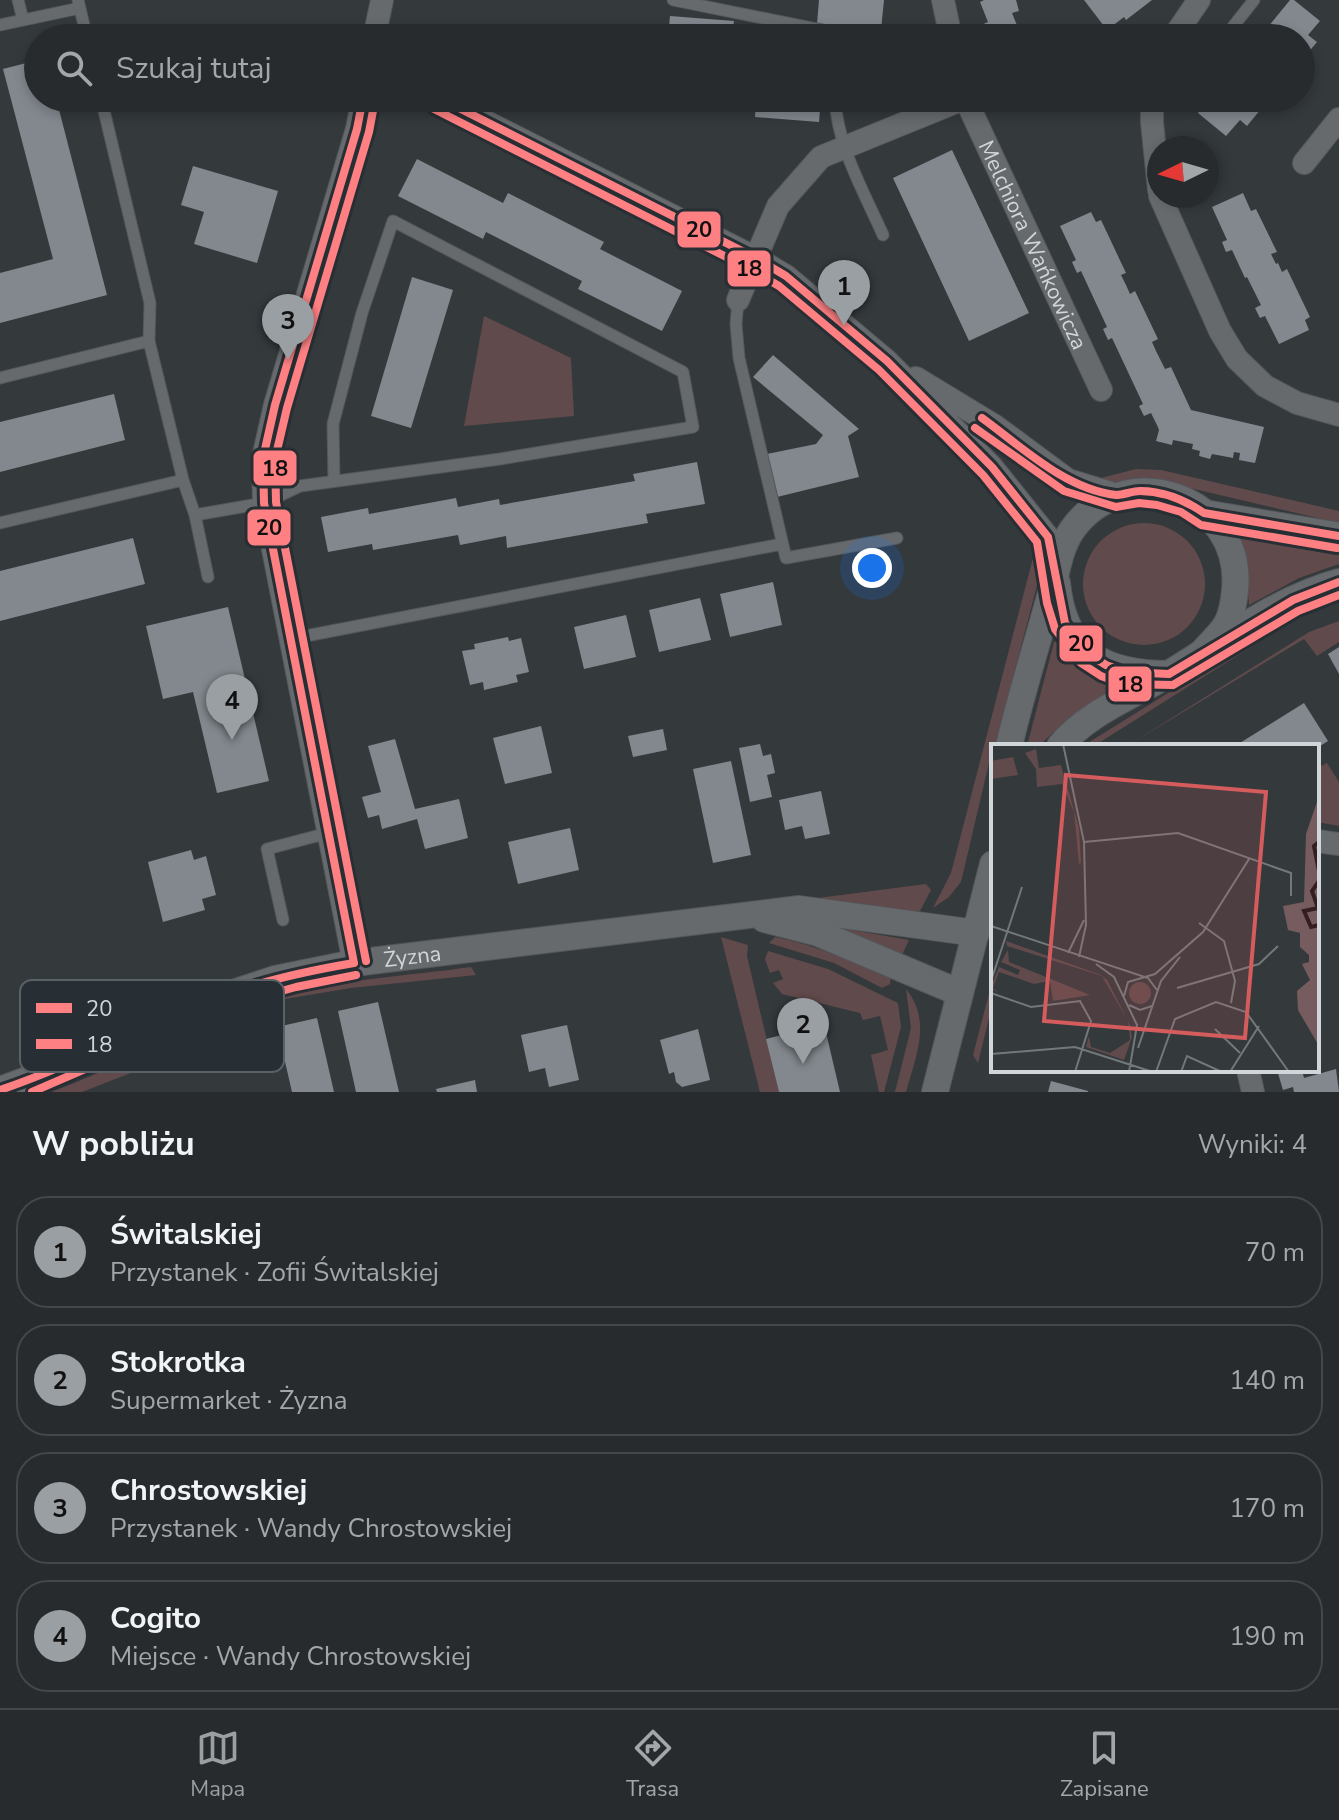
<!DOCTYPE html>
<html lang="pl">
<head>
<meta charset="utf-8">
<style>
  body { margin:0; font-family:"Nunito Sans",sans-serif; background:#2f3335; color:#f1f3f6 }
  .compass { position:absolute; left:1147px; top:136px; width:72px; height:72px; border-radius:50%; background:#272b2d; box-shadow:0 4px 12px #0003; rotate:265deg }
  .you { position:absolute; left:872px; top:568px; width:28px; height:28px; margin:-20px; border:6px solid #fff; border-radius:50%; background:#1a73e8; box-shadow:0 0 0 12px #1a73e833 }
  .badge { display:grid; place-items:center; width:52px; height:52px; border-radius:50%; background:#9a9fa3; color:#111; font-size:26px; font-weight:700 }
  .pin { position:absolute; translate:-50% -66px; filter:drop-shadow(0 2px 4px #0008) }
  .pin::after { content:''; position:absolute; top:42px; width:28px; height:24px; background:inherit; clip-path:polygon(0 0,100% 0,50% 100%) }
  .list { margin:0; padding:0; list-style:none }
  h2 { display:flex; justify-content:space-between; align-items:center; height:104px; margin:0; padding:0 32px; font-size:34px }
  h2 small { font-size:26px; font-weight:400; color:#a4a7aa }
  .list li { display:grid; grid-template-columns:52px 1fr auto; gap:24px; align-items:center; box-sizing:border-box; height:112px; margin:0 16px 16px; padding:0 16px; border:2px solid #434749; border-radius:32px }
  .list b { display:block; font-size:30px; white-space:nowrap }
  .list p { margin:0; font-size:26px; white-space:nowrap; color:#a4a7aa }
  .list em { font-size:26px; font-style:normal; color:#a4a7aa }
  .icon { flex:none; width:44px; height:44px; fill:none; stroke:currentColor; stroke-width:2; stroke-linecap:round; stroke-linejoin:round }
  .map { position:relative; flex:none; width:1339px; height:1092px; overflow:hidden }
  .search { position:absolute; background:#272b2d; box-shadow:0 4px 12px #0003; left:24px; right:24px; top:24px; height:88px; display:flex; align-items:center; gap:20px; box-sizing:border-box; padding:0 28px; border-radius:44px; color:#a4a7aa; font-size:30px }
  .sheet { height:616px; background:#272b2d }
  nav { display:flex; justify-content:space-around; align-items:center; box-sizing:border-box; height:112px; border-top:2px solid #434749; background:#272b2d; font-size:22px; color:#a4a7aa }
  nav a { display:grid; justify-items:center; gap:4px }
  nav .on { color:#9a9fa3 }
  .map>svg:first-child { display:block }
</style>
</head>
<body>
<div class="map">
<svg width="1339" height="1092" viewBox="0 0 1339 1092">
  <rect width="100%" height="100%" fill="#34393c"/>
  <!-- green -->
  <path fill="#614a4c" d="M484 316 571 358 574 416 464 426Z
    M1136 469 1161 470 1339 511V523L1164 482 1115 484 1097 479Z
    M1083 584a61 61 0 1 1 122 0a61 61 0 1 1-122 0Z
    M1236 531 1339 554V564L1299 578 1249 605 1245 556 1233 534Z
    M1035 550 1041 570 995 746H993L961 882 949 897 933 908 951 873Z
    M1339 596V601L1300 616 1094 746H1083L1303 609Z
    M1339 621V642L1317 656 1304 639 1127 746 1309 632Z
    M1057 641 1081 667 1116 684 1117 687 1065 721 1039 746H1027L1054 642Z
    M1327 763 1339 782V826L1317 822V768Z
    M926 884 931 890 920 911 906 912 818 898Z
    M841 928 909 940 902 955Z
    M721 937 748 945 747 956 779 1092H760Z
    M775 937C816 945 853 962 891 978L890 984 882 988 834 963 769 943Z
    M768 951 828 969 898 1003 901 1027 884 1092H879L871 1055 888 1050 880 1016 863 1020 860 1013 782 994 773 983 783 979 779 970 770 973 765 959Z
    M471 967 476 975 351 988 285 999 258 1007 200 1031 153 1057 141 1069 82 1092H51C128 1064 199 1021 277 997 339 979 408 976 471 967Z
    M993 978V1002L978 1063 973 1055Z
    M906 989C932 1021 916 1056 906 1092H895L911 1028Z"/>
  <!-- building -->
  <path fill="#82888e" d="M819 0H884L881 30 817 24Z
    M984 0H1016L1019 11 1012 13 1021 35 1013 38H986L981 25 988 22 980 2Z
    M1084 0H1152L1126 20 1124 17 1107 30Z
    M1290 0H1294L1320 21 1308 35 1317 42 1301 61V38H1259Z
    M670 16 734 21 732 38H668Z
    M38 60V98H56L107 295 0 323V273L53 259 3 69Z
    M756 98H821L819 122 755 117Z
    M1210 98H1270L1247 126 1240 120 1226 136 1198 113Z
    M952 150 1029 313 969 341 893 178Z
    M417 159 503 203 508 193 604 242 600 249 682 291 662 331 578 289 582 281 486 232 483 239 398 196Z
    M193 166 278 191 257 263 194 244 204 212 181 205Z
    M1243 193 1251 211 1256 209 1277 252 1271 254 1276 264 1278 263 1282 272 1287 269 1310 317 1305 320 1309 330 1279 344 1265 316 1260 318 1255 308 1261 305 1247 277 1245 278 1232 250 1226 252 1222 242 1227 240 1212 207Z
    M1091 212 1096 222 1101 220 1126 273 1121 275 1126 285 1130 294 1135 291 1158 339 1152 342 1156 351 1165 369 1171 367 1191 410 1264 427 1255 463 1239 460 1240 453 1234 452 1233 458 1212 454 1210 459 1199 456 1200 451 1192 449 1193 444 1173 440 1172 445 1156 441 1159 430 1157 425 1151 413 1144 416 1139 406 1143 404 1112 338 1108 340 1103 329 1107 327 1081 271 1077 273 1072 262 1076 260 1060 226Z
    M412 277 453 290 411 428 371 416Z
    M773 355 859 429 848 436 859 477 777 497 767 454 816 444 823 435 753 377Z
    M114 394 125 440 0 472V422Z
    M697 462 705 504 646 514 648 523 507 548 506 536 460 545 458 535 373 550 372 544 328 552 321 517 368 508 369 514 456 498 458 507 499 499 500 505 635 481 633 474Z
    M133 538 145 584 0 621V571Z
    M773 582 782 625 730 637 720 594Z
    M700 598 711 640 659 652 649 610Z
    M228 607 269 781 217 793 193 692 163 699 146 626Z
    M626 615 636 657 584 669 574 627Z
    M508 637 509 641 521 638 529 672 516 675 518 682 484 690 483 682 470 685 462 651 475 649 474 644Z
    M1339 647V674L1328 654Z
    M1304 703 1328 741 1317 748 1235 746Z
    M541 726 552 773 505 784 493 738Z
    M663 729 667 750 633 757 628 736Z
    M395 739 415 809 459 799 468 838 425 849 417 819 382 829 379 815 368 818 362 797 381 792 368 746Z
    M760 744 763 756 771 754 775 773 767 775 772 797 750 802 739 748Z
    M731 761 751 855 713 863 693 769Z
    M821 791 830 834 805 839 802 826 785 830 779 800Z
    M570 828 579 870 518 884 508 842Z
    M191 850 194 860 206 856 216 895 202 899 205 910 163 922 148 862Z
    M378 1002 399 1092H356L338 1011Z
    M317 1018 334 1092H292L277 1027Z
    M824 1024 840 1092H779L766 1039Z
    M567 1025 579 1080 549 1087 545 1068 529 1072 521 1035Z
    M698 1029 710 1080 682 1087 676 1082 674 1072 669 1074 660 1040Z
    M1336 1069 1339 1092H1294L1293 1087 1283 1090 1277 1070H1302L1304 1078Z
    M475 1080 477 1092H437L436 1089Z
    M1051 1081 1088 1091V1092H1048Z"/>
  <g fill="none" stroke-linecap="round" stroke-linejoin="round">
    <!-- service casing -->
    <g stroke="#53575b" stroke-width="13">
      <path id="service" d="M18 0 23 20
        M78 0 87 38
        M673 0 847 35 846 38
        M0 25 80 8
        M1224 38 1254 0
        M101 98 150 303 149 341 183 480 195 515 264 503 300 486 500 459 693 427 683 372 393 221 362 313 333 424 334 481
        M835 98C837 146 864 192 883 235
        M738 300 736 324 739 358 786 558 897 538
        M0 378 149 341
        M195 515 208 577
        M0 523 183 480
        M290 639 782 544
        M283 920 267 849 328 833"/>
    </g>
    <!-- minor casing -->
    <g stroke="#53575b" stroke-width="24">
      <g id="minor">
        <path d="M943 0 951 38"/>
        <path d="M374 38 382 0"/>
        <path d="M1173 38 1199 0"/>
        <path d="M439 98 756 258 786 276 887 361 992 467 1048 537 1056 574"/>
        <path id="s1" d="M965 98 1101 390"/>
        <path d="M1152 98V122L1159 190"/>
        <path d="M1304 163 1339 119"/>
        <path d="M1160 196 1220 331 1237 359 1265 386 1297 403 1339 415"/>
        <path d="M738 300 778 206 821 157 966 98"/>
        <path d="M916 378 995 426 1068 480 1117 495"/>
        <path d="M1317 841 1339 844"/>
        <path d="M354 963 264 503 263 458 275 405 357 129 363 98"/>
        <path d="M1248 1070 1253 1092"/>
      </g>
    </g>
    <!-- tertiary casing -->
    <g stroke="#53575b" stroke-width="28">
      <g id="tertiary">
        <path d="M1204 513 1339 536"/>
        <path d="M1057 583C1064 653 1103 674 1169 674"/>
        <path d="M1009 746C1021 695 1037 644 1051 593 1057 572 1059 549 1072 530 1124 456 1244 496 1235 590 1234 601 1232 615 1226 625 1220 635 1209 644 1202 653"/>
        <path d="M1060 746C1086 714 1132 696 1167 675 1222 642 1276 599 1339 582"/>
        <path d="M764 919 818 933 960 993"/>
        <path id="s2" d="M0 1090 89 1057 233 993 275 979 354 963 799 909 976 933"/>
        <path d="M935 1092 993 864"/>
      </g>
    </g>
    <!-- service -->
    <use href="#service" stroke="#676a6d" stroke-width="11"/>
    <!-- minor -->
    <use href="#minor" stroke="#676a6d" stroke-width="22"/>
    <!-- tertiary -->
    <use href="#tertiary" stroke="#676a6d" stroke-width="26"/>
    <!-- bus-1 casing -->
    <g stroke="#272f35" stroke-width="14">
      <path id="bus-1" d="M439 98 756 258 786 276 887 361 992 467 1048 537 1065 623 1090 655 1106 665 1125 672 1169 674 1293 600 1339 582
        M982 418C1022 447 1065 489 1116 495 1124 495 1132 491 1140 491 1164 491 1185 500 1204 513L1339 536
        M354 963 264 503 263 458 275 405 357 129 363 98
        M0 1090C80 1063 154 1021 234 992 273 978 313 970 354 963"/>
    </g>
    <!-- bus-2 casing -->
    <g stroke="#272f35" stroke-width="14">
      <path id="bus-2" d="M434 109 750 269 779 286 879 370 983 475 1037 542 1047 603 1055 629 1081 663 1101 676 1123 684 1173 685 1298 611 1339 595
        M975 428 1064 491 1116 507 1139 503 1157 505 1181 512 1201 525 1337 548
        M366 961 276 502 275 459 287 408 369 132 375 100
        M32 1092 238 1003 296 987 356 975"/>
    </g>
    <!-- bus-1 -->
    <use href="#bus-1" stroke="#ff8082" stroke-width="8"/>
    <!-- bus-2 -->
    <use href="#bus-2" stroke="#ff8082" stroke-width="8"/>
  </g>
  <g text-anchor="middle" stroke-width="8" stroke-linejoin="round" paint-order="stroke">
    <!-- street labels -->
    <g font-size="22" fill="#d1d6da" stroke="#272f35">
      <text dy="8" stroke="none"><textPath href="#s1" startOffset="162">Melchiora Wańkowicza</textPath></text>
      <text dy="8" stroke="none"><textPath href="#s2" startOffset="436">Żyzna</textPath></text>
    </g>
  </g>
  <!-- overview -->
  <g transform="translate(991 744)">
    <rect width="328" height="328" fill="#34393c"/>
    <path d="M45 5 48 24 70 21 88 84 90 119 88 120 83 68 71 40 46 43 45 25 34 9ZM22 13 27 31 0 35V17ZM15 197 110 231 116 236 138 279 140 288 141 293 133 316 95 303 98 292 100 303 119 309 139 296 137 277 111 232 16 202ZM17 206 18 218 99 251 62 257 59 237 43 240 8 228 2 244 6 248 2 246 0 243 8 223 27 231 29 226 10 218ZM138 249a11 11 0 1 1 22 0a11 11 0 1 1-22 0Z" fill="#614a4c"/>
    <path d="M328 52V302L307 266 306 247 319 236 311 220 318 218V211L309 203V189L297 186 292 162 313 158 315 90Z" fill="#765c5e"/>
    <path fill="none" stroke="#351e21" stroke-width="4" d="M328 98 323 102 328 127M328 137 321 147 327 164 313 167 320 183 328 181"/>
    <path fill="none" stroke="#73787b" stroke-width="2" d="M72 0 93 98 95 181 88 213M93 98 187 89 300 129V152M208 179 233 197 244 237 240 259M0 182 157 234 166 246M77 209 93 176M105 220 123 233 146 281 138 328M0 237 31 143M186 244 268 220 287 202M0 249 40 263 89 257 100 277 84 328M133 252 137 238 164 230 212 188 258 115M138 261 149 266 161 262M224 285 249 309M147 304 170 237 189 213M0 310 84 303 162 328M165 328 184 275 225 258 255 268 298 328M190 328 196 312 231 328M239 328 268 282"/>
    <path fill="#d45c5d" fill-opacity="0.15" stroke="#d45c5d" stroke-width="4" d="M75 31 275 48 254 294 53 277Z"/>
    <rect width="328" height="328" fill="none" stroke="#d1d6da" stroke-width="4"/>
  </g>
  <!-- legend -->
  <rect x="20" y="980" width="264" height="92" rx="12" fill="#272f35" stroke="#5a6167" stroke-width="2"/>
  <rect x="36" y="1003" width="36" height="10" fill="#ff8082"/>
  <rect x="36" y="1039" width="36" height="10" fill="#ff8082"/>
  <g font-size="22" fill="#d1d6da">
    <text x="86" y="1016">20</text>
    <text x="86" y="1052">18</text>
  </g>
  <g stroke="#272f35" stroke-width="3">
    <rect x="676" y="210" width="46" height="39" rx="8" fill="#ff8082"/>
    <rect x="726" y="249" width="46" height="39" rx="8" fill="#ff8082"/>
    <rect x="252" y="449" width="46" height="38" rx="8" fill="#ff8082"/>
    <rect x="246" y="508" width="46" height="39" rx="8" fill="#ff8082"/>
    <rect x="1058" y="624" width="46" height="39" rx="8" fill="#ff8082"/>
    <rect x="1107" y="665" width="46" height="38" rx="8" fill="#ff8082"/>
  </g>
  <g font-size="22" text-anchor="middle" font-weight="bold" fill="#111">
    <text x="699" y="237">20</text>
    <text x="749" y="276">18</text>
    <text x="275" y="476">18</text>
    <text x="269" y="535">20</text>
    <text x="1081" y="651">20</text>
    <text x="1130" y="692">18</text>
  </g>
</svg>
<svg class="compass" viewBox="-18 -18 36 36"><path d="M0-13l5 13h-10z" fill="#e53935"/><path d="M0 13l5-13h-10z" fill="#a4a7aa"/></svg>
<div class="you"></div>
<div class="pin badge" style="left:844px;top:326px">1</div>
<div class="pin badge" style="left:803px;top:1064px">2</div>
<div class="pin badge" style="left:288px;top:360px">3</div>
<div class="pin badge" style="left:232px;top:740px">4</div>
<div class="search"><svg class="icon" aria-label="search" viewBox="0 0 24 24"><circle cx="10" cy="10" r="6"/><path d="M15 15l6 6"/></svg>Szukaj tutaj</div>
</div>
<section class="sheet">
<h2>W pobliżu<small>Wyniki: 4</small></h2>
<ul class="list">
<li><span class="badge">1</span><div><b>Świtalskiej</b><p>Przystanek · Zofii Świtalskiej</p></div><em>70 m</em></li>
<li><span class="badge">2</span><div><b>Stokrotka</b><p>Supermarket · Żyzna</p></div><em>140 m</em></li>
<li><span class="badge">3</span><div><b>Chrostowskiej</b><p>Przystanek · Wandy Chrostowskiej</p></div><em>170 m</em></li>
<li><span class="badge">4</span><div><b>Cogito</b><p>Miejsce · Wandy Chrostowskiej</p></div><em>190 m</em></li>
</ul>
</section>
<nav>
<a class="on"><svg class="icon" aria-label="map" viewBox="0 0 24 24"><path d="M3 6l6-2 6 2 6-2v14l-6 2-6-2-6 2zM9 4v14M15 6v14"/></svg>Mapa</a>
<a><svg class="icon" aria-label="directions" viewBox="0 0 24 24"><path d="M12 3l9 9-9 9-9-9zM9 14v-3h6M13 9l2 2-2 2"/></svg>Trasa</a>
<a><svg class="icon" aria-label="saved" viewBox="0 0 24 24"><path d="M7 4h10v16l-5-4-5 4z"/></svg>Zapisane</a>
</nav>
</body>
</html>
